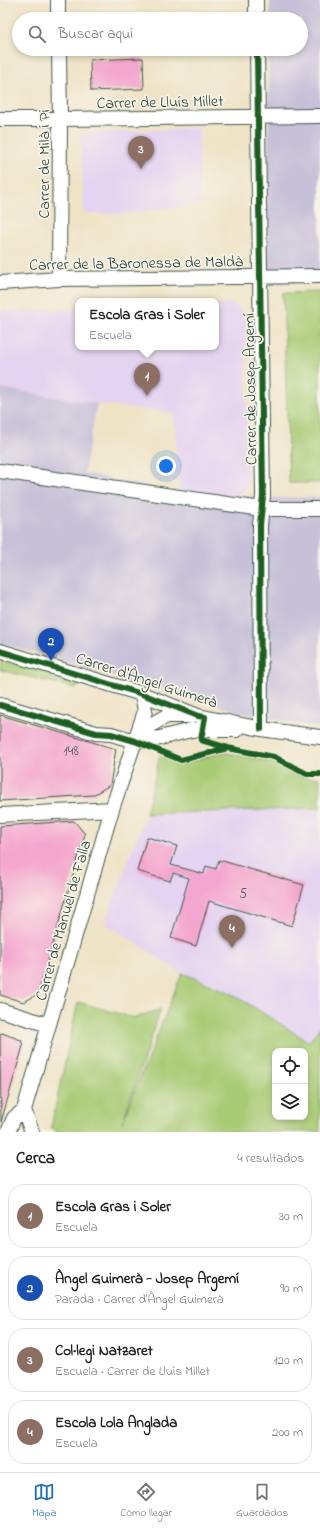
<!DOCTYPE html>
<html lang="es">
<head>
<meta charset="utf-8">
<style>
  body { margin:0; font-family:"Indie Flower",sans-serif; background:#f6f6f6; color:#222 }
  .controls { position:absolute; right:12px; bottom:12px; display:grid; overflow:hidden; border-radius:8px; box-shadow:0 2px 6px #0003 }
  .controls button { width:36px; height:36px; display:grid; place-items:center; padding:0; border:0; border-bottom:1px solid #e0e0e0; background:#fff; color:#222; font:20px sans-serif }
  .you { position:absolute; left:166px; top:466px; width:14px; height:14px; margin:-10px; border:3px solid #fff; border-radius:50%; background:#1a73e8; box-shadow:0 0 0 6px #1a73e833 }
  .badge { display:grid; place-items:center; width:26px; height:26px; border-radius:50%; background:#1f6fb2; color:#fff; font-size:13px; font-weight:700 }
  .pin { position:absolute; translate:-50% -33px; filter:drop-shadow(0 1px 2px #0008) }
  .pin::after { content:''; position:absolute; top:21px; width:14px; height:12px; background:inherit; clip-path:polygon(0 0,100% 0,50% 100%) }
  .popup { position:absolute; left:75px; top:298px; width:144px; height:52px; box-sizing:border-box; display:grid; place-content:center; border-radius:8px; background:#fff; filter:drop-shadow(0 1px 3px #0005); font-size:13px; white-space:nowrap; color:#767676 }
  .popup b { font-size:15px; color:#222 }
  .popup::after { content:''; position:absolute; left:50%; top:100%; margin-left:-8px; border:8px solid transparent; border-top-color:#fff }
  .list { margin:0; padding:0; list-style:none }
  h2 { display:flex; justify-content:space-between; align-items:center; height:52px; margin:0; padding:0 16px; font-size:17px }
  h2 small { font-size:13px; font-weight:400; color:#767676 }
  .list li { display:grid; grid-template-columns:26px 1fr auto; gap:12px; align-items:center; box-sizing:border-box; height:64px; margin:0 8px 8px; padding:0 8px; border:1px solid #e0e0e0; border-radius:16px }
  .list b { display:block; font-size:15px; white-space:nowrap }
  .list p { margin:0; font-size:13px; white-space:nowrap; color:#767676 }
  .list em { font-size:13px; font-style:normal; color:#767676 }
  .icon { flex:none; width:22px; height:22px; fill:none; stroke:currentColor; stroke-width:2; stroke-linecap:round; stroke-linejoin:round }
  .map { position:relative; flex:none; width:320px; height:1132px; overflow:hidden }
  .search { position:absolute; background:#fff; box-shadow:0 2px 6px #0003; left:12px; right:12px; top:12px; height:44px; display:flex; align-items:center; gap:10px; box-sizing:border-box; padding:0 14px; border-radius:22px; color:#767676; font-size:15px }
  .sheet { height:340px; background:#fff }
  nav { display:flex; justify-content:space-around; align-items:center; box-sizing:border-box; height:56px; border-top:1px solid #e0e0e0; background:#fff; font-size:11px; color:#767676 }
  nav a { display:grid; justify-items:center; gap:2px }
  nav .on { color:#1f6fb2 }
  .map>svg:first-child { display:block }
</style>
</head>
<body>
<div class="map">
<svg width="320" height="1132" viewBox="0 0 320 1132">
  <rect width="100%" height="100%" fill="#f7f3e8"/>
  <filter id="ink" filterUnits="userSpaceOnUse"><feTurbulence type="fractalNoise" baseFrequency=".025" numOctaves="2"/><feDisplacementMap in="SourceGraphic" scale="8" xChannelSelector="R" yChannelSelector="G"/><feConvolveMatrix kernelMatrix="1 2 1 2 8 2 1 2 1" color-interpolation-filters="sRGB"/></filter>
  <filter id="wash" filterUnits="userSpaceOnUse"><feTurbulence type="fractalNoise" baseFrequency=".012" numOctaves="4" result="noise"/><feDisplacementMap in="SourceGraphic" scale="16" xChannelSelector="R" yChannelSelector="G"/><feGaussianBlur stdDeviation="0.9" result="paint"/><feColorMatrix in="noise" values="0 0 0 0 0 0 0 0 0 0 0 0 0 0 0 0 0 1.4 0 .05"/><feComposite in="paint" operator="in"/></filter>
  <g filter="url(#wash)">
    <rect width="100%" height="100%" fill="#efe3c6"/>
    <!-- built -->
    <path fill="#e4d3f1" d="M199 128 200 204 122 214H84L81 134Z
      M234 303 246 316 247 487 238 496 179 493 174 413 97 404 0 388V311L78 309V347H216V304Z
      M320 808V1027L310 1043 231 993 182 973 105 923 146 814Z"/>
    <!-- industrial -->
    <path fill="#c6c0d9" d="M270 0H320V282L267 284 269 49H301V19H269Z
      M0 388 97 404 84 473 179 493 272 498 320 497V728L243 713 0 643Z"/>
    <!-- green -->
    <path fill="#a8cb74" stroke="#648454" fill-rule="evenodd" d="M320 292V483H289L283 293Z
      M2 656 88 682 75 688 0 670Z
      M223 752 271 762 302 777 320 778V808L146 814 160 755 183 764Z
      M182 973 231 993 309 1042 320 1027V1132H58L51 1127 78 1002 134 1018 161 1009 122 1123ZM275 1051H305V1117H275Z"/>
    <g id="blocks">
      <!-- building -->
      <path fill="#f4a7ce" d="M84 49H137V51L84 53Z
        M143 58 144 89 91 91 90 60Z
        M0 715 116 749 110 785 93 795 0 801Z
        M74 821 85 834 38 994 24 1002 0 995V826Z
        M147 837 177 846 171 865 204 874 206 866 216 869 219 860 304 885 292 926 209 901 196 946 171 938 189 878 173 873 170 881 137 871Z
        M2 1033 21 1040 23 1046 1 1122 0 1034Z"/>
    </g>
  </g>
  <g filter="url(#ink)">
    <use href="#blocks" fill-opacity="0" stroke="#3e564a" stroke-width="1"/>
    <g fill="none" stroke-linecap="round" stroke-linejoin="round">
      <!-- minor casing -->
      <g stroke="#3e564a" stroke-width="16">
        <path id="minor" d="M58 0V19
          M256 0V19
          M59 49 60 119 59 279
          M257 49 263 496 260 525 261 729
          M0 119H60L320 116
          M0 283 59 279 320 276
          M0 471 262 509H320
          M0 651 142 694 198 716 261 729 320 737
          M0 705 96 733 111 734 135 741 152 740 191 730H237
          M136 739 154 723 167 716H192
          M0 815 112 809
          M0 1010 49 1025
          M8 1132 14 1118 24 1110
          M32 1132 24 1110 112 809 145 711 142 694"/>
      </g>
      <!-- minor -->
      <use href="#minor" stroke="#fff" stroke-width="14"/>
      <!-- cycleway casing -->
      <g stroke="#f7f3e8" stroke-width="8">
        <path id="cycleway" d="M257 49 263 496 260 525 261 729
          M0 651 142 694 198 716 205 717 201 740 228 748 274 757 307 774H320
          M0 705 96 733 111 734 135 741 181 760 228 748"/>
      </g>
      <!-- cycleway -->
      <use href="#cycleway" stroke="#1b5e20" stroke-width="6"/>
    </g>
  </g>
  <g text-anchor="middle" stroke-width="3.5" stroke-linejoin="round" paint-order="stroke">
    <!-- number labels -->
    <g font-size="14" fill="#54585a">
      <text x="71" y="755">148</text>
      <text x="243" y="898">5</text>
    </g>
    <!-- street labels -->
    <g font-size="16" fill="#1f3d34" stroke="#f7f3e8">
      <text transform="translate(160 101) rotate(-1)" y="6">Carrer de Lluís Millet</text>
      <text transform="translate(43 164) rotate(-90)" y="6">Carrer de Milà i Pi</text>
      <text transform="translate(136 262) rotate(-1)" y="6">Carrer de la Baronessa de Maldà</text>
      <text transform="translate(249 389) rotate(-91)" y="6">Carrer de Josep Argemí</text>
      <text transform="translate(147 679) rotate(18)" y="6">Carrer d'Àngel Guimerà</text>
      <text transform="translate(62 920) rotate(-74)" y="6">Carrer de Manuel de Falla</text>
    </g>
  </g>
</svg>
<div class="controls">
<button><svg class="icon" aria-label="locate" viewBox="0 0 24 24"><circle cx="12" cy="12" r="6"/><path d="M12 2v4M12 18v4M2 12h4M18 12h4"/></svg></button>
<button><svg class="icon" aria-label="layers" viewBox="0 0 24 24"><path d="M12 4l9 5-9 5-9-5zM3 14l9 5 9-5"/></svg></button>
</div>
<div class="you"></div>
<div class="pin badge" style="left:147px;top:396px;background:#8d6e63">1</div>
<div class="popup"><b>Escola Gras i Soler</b>Escuela</div>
<div class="pin badge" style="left:51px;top:661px;background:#1a4fb4">2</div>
<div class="pin badge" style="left:141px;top:169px;background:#8d6e63">3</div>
<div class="pin badge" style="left:232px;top:948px;background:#8d6e63">4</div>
<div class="search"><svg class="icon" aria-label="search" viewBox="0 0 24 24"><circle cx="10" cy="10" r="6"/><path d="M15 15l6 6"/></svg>Buscar aquí</div>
</div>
<section class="sheet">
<h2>Cerca<small>4 resultados</small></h2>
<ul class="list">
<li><span class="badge" style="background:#8d6e63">1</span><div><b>Escola Gras i Soler</b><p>Escuela</p></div><em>30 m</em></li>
<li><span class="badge" style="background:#1a4fb4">2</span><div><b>Àngel Guimerà - Josep Argemí</b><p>Parada · Carrer d'Àngel Guimerà</p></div><em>90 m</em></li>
<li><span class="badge" style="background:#8d6e63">3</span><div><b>Col·legi Natzaret</b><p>Escuela · Carrer de Lluís Millet</p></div><em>120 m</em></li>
<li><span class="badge" style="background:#8d6e63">4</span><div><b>Escola Lola Anglada</b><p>Escuela</p></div><em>200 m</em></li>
</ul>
</section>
<nav>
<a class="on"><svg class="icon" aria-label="map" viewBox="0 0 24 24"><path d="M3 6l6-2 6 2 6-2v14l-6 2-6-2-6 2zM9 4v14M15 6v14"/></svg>Mapa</a>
<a><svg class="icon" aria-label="directions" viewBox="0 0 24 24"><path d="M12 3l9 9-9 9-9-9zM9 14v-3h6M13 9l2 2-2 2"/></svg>Cómo llegar</a>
<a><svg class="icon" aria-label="saved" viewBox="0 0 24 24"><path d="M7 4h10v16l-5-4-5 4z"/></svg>Guardados</a>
</nav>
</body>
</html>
